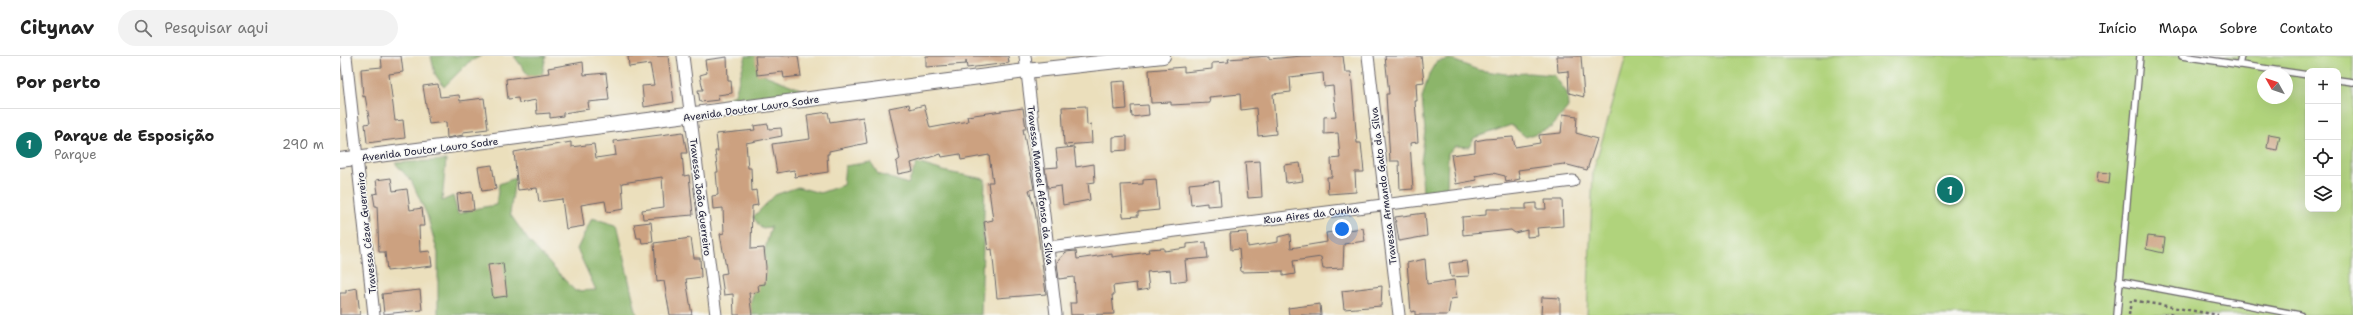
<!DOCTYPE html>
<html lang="pt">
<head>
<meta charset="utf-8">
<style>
  body { margin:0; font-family:"Shantell Sans",sans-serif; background:#f2f2f2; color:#222 }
  .controls { position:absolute; right:12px; top:12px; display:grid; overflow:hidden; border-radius:8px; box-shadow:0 4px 16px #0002 }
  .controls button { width:36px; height:36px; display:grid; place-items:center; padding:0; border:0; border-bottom:1px solid #e0e0e0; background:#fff; color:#222; font:20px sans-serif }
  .compass { position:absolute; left:1917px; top:12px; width:36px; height:36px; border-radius:50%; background:#fff; box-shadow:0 4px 16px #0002; rotate:310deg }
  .you { position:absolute; left:1002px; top:173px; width:14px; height:14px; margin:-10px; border:3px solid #fff; border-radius:50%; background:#1a73e8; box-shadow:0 0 0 6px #1a73e833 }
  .badge { display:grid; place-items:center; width:26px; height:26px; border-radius:50%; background:#0f766e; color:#fff; font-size:13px; font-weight:700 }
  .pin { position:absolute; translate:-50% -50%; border:2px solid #fff; box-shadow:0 1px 4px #0006 }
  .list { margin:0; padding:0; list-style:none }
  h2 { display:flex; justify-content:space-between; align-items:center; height:52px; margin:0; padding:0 16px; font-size:17px }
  h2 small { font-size:13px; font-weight:400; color:#767676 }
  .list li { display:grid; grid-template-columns:26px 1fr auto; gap:12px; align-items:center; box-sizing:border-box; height:72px; padding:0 16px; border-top:1px solid #e0e0e0 }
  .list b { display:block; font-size:15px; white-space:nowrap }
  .list p { margin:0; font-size:13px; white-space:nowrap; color:#767676 }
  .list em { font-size:13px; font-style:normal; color:#767676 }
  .icon { flex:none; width:22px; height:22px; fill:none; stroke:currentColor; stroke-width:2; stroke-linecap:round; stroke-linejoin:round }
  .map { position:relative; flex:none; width:2013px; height:259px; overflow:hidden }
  header { display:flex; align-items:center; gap:24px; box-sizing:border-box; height:56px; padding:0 20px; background:#fff; border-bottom:1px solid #e0e0e0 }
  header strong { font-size:19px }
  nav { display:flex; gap:22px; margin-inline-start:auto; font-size:14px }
  .search { width:280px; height:36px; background:#f2f2f2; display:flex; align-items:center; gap:10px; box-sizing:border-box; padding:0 14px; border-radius:22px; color:#767676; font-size:15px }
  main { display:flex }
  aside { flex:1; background:#fff }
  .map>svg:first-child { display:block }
</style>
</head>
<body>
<header>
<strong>Citynav</strong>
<div class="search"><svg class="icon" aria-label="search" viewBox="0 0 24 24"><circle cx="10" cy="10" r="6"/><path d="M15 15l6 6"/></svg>Pesquisar aqui</div>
<nav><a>Início</a><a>Mapa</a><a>Sobre</a><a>Contato</a></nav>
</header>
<main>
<aside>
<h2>Por perto<small></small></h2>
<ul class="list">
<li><span class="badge">1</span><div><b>Parque de Esposição</b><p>Parque</p></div><em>290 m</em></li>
</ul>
</aside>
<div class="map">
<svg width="2013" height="259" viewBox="0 0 2013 259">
  <rect width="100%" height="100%" fill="#f6f6f2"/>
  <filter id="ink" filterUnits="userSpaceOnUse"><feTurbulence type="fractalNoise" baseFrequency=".025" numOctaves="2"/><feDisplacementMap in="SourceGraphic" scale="8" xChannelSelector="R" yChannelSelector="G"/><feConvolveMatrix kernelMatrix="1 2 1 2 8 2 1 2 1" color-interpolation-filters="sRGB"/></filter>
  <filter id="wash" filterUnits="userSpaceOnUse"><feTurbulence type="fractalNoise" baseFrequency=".012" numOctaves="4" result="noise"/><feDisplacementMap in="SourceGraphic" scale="16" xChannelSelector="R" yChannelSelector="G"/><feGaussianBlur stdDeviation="0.9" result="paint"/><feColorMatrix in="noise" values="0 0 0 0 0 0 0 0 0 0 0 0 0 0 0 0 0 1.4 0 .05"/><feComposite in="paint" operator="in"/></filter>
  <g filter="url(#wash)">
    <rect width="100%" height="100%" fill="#ebdfbc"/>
    <!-- green -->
    <path fill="#b0d37b" stroke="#697a5b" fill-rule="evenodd" d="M1286 0H2013V259H1247L1253 116ZM1968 15H1998V153H1968ZM1923 18H1947V42H1923Z"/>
    <!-- forest -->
    <path fill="#8cb56b" stroke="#576c53" d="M91 0H141L129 6 104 31 95 18Z
      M174 0H206L199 34Z
      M406 0H423L425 19 468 36 378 48 395 38Z
      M1110 3 1138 14 1166 18 1189 17 1214 19 1227 37 1228 51 1212 71 1186 81 1171 69 1134 82 1129 91 1116 90 1108 97 1107 134 1083 137 1081 106 1085 75 1082 42 1089 18 1096 6Z
      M106 104 102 145 113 140 118 158 138 152 156 149 159 128 175 122 170 158 188 184 235 235 256 234 237 193 252 162 276 169 297 259H98V197L87 159 72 126 55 107Z
      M531 106 538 118 568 128 577 107 607 116 645 123 641 259H412L410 249 431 171 421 172 413 161 435 139 458 131 480 137 503 129 505 110Z"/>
    <g id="blocks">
      <!-- building -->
      <path fill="#cca180" d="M41 0H61L63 16 49 18 55 65 63 64 65 82 27 87 25 68 30 67 25 40 23 41 21 13 42 11Z
        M288 0H328L334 46 304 51 302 30 314 29 310 8 289 11Z
        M415 0H458L461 20 444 22 443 16 417 19Z
        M586 0H668L669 7 627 12 626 5V8L586 11Z
        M929 0V3L962 0H1003L1005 16H1011L1017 87H1021L1024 116H1015L1016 136 988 138 987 121H992L991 103 1000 102 998 77 984 78V61L996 60 993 30 984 31 983 17 950 21 951 36 933 38 936 78 918 80 916 52 901 54 900 38 869 41 870 47 831 49V46L811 47 809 14 844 11V16L872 13V7L889 6 888 3Z
        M1045 0H1081L1084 26 1076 27 1077 45H1075L1078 86 1070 87 1073 133 1060 134 1059 105H1050L1046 38H1049Z
        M1217 0H1241L1244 41 1229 37 1228 15 1218 16Z
        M387 1 388 25H391L392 37 378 39 379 44 360 46 358 34H363L360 19 367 17 365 4Z
        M243 6 244 19 266 17 269 44 248 46 249 53 223 57V60L210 62V57L197 58 196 44 179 47 178 42 168 43 166 23 209 17 208 12Z
        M785 25 787 53 774 54 772 26Z
        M98 28 100 41 119 39 120 45 144 42 148 73 123 76V79L107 82 106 66 89 68 83 30Z
        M569 48 570 53 584 49 590 72 628 65 627 60 683 52 686 73H683L694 133 689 134 695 154 706 238 657 242 652 193 648 194 644 166 653 164 648 126H653L649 99 621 104 620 98 602 101 601 98 571 107 573 115 558 118 556 106 560 103 549 52Z
        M808 49 809 59 792 61 791 50Z
        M746 50 747 69 751 68 752 87 724 89 722 51Z
        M488 56 490 66 523 61 527 87 489 95V98H487L488 116 455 121 454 114 437 117 432 88 470 83 467 59Z
        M1223 58 1237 60 1236 77 1257 83 1247 114 1224 108 1178 114 1180 123 1166 126 1165 120 1153 117 1135 120 1137 124 1116 128 1111 99 1135 96V85L1146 83 1173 81 1175 91 1200 87 1199 79 1221 77Z
        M428 68 429 73 441 72 442 80 406 87 408 112H411L412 135 416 134 418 149 412 150 411 193 424 192 426 211 425 228 418 229 419 236 409 237 412 259H394L393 238 384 239 381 218 387 217 380 178 384 177 383 152 373 153 372 140 378 139 376 116H378L375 95H378L376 78 415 74 414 70Z
        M343 76 347 97H342L344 120 349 119 353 159 303 163 302 154 324 151 322 121 282 127 284 153 267 156 265 145 241 149 244 170 226 173 222 143 199 146 197 132 178 134 174 96 231 86V91L254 88 256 102 276 99 274 85Z
        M1929 78 1940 80 1937 94 1927 92Z
        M787 80V94L773 95V81Z
        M734 91 736 111 754 108 755 126 748 127 750 144 723 149 721 130 708 132 705 112 718 111 716 93Z
        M920 105 922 141 908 142 905 106Z
        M960 107 963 125 946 127 944 109Z
        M152 109 156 133 142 135 138 111Z
        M1758 116 1770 117 1769 128 1757 126Z
        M51 122 53 135 67 133 70 154 82 152 84 170H79L80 196 90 195 92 210 47 215 45 196H39L37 150H35L33 138 38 137 36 124Z
        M816 123 819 154 798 156V160L783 161 781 129 803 128V124Z
        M879 125 881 149 867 150V147L851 149 849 128Z
        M132 136 134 154 119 155 117 138Z
        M1205 144H1222L1223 170 1197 172 1198 180 1187 181V174L1175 177 1171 174 1123 179 1122 161 1146 159V153H1186V148L1196 147V153H1206Z
        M1085 157 1087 180 1059 185 1055 161Z
        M311 166 313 186 302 187 301 182H297L294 168Z
        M1023 172 1025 185 1004 188 1003 212 983 213 981 201 953 205 955 218 943 220V215L901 216 899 193 891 194 890 177 907 176 908 191 938 186V181L950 178 951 192 987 186 986 177Z
        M1808 180 1825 182 1823 197 1806 193Z
        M351 182 354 202H360L361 221 346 223 352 259H330L324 225 317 226 314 187Z
        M866 186 868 202 845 204 847 224 831 226 830 214 807 216 809 233 797 235 796 227 773 230 774 239H772L774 258 731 259 730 247H736L734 221 719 223 717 206 726 196 736 195 737 203 772 198V201L809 196 808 193 824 192V195L847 192V188Z
        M1085 203 1087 228 1114 224 1117 242 1111 243 1108 259H1075V255L1071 256 1067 207Z
        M1127 205 1129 220 1111 221 1109 207Z
        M163 207 167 240 153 242 148 209Z
        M1042 230 1041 250 1004 253 1002 235Z
        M17 232 20 259H0V237H6V234Z
        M80 234 82 254 44 258 42 238Z
        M1202 241 1220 242V259H1201Z
        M980 248 981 259H949L948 252Z"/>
    </g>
  </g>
  <g filter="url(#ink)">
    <use href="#blocks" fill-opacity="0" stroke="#686468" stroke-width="1"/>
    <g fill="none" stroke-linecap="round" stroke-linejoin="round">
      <!-- service casing -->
      <g stroke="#686468" stroke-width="8">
        <path id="service" d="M1842 0 1968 19
          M1899 9 1901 0
          M1998 24 2013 26
          M1779 225 1960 259
          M1777 259 1800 0"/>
      </g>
      <!-- minor casing -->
      <g stroke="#686468" stroke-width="13">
        <path id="minor" d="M6 0 34 259
          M343 0 376 259
          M685 0 716 259
          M1028 0 1059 259
          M709 191 1233 125"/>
      </g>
      <!-- tertiary casing -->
      <g stroke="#686468" stroke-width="16">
        <path id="tertiary" d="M0 104 686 15 823 0"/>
      </g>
      <!-- path -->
      <path stroke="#686468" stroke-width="2.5" stroke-dasharray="3 3" stroke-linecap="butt" d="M1789 259 1791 244 1878 259
        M1824 259 1830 257 1834 259"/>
      <!-- service -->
      <use href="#service" stroke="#fff" stroke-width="5.5"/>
      <!-- minor -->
      <use href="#minor" stroke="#fff" stroke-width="11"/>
      <!-- tertiary -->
      <use href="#tertiary" stroke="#fff" stroke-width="14"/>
    </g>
  </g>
  <g text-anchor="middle" stroke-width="3" stroke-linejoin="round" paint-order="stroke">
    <!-- street labels -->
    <g font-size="10" fill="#22223b" stroke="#f6f6f2">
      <text transform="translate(411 52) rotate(-8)" y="4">Avenida Doutor Lauro Sodre</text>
      <text transform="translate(90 93) rotate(-7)" y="4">Avenida Doutor Lauro Sodre</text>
      <text transform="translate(701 129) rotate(83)" y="4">Travessa Manoel Afonso da Silva</text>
      <text transform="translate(1043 130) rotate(-97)" y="4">Travessa Armando Gato da Silva</text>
      <text transform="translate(361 141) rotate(83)" y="4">Travessa João Guerreiro</text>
      <text transform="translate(971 158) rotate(-7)" y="4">Rua Aires da Cunha</text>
      <text transform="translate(26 177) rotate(-96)" y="4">Travessa Cézar Guerreiro</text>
    </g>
  </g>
</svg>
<div class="controls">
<button>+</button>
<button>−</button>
<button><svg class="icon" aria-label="locate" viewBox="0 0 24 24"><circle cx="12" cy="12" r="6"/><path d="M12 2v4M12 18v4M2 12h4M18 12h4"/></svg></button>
<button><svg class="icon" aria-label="layers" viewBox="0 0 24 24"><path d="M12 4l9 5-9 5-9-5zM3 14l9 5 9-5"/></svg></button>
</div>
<svg class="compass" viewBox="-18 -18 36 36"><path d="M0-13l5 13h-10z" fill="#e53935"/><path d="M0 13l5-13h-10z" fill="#767676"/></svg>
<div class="you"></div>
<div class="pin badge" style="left:1610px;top:134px">1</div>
</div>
</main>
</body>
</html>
